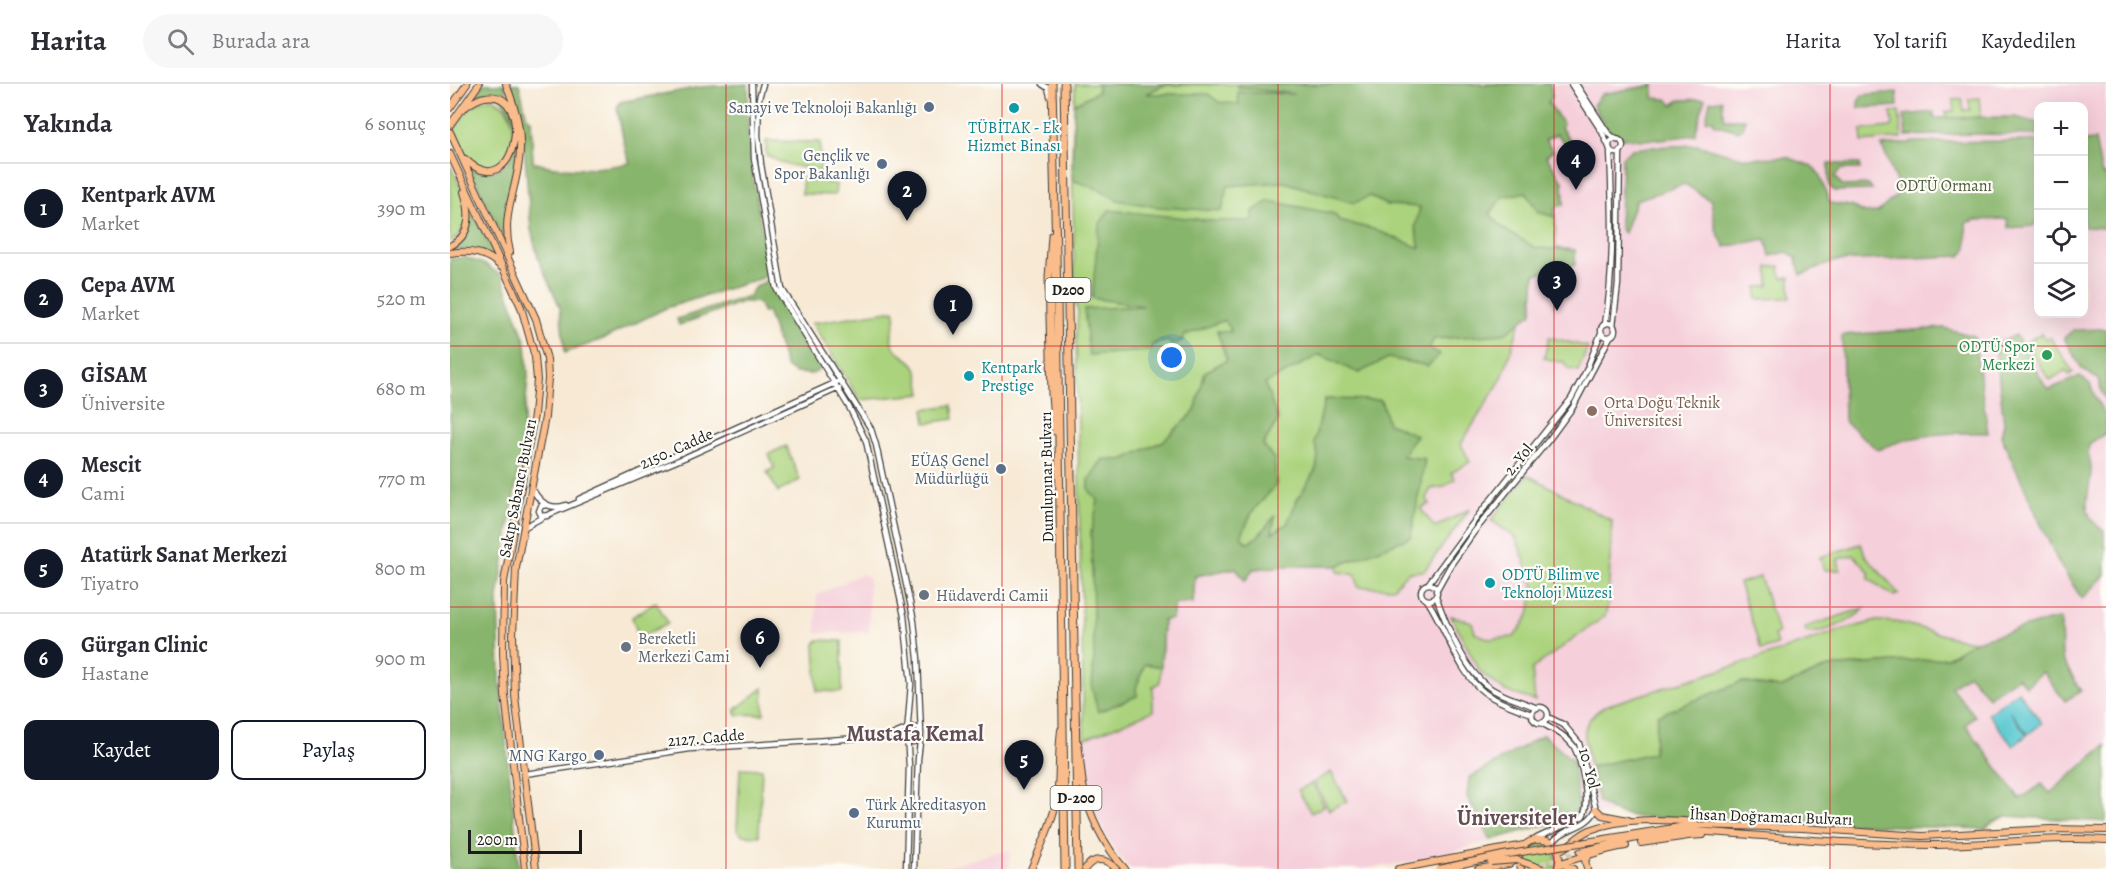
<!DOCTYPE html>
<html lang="tr">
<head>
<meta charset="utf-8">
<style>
  body { margin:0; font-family:Alegreya,serif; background:#f7f7f7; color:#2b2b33 }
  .controls { position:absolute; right:18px; top:18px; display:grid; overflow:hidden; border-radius:12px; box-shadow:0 6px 24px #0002 }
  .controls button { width:54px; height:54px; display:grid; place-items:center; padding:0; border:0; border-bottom:2px solid #e1e1e2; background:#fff; color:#2b2b33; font:30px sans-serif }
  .scale { position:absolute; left:18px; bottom:15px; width:114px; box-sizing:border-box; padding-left:6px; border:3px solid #1c1c1c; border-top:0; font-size:16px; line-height:21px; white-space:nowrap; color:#1c1c1c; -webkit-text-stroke:4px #fdfcf7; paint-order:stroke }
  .you { position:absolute; left:722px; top:274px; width:21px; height:21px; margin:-15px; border:4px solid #fff; border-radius:50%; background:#1a73e8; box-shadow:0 0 0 9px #1a73e833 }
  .badge { display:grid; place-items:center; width:39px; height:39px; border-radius:50%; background:#111827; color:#fff; font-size:20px; font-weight:700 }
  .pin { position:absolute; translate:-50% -50px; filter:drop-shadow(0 2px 3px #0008) }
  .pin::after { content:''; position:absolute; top:32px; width:21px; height:18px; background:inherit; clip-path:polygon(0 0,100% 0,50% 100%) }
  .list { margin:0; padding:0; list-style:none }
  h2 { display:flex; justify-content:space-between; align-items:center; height:78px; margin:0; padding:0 24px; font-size:26px }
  h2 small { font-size:20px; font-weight:400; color:#7c7c81 }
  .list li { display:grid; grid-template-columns:39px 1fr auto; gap:18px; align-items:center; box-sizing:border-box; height:90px; padding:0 24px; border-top:2px solid #e1e1e2 }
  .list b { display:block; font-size:22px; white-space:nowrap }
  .list p { margin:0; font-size:20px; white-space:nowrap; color:#7c7c81 }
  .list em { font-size:20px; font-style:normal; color:#7c7c81 }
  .actions { display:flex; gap:12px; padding:18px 24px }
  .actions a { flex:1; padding:14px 0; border:2px solid #111827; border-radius:12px; text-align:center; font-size:21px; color:#111827 }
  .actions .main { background:#111827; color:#fff }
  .icon { flex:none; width:33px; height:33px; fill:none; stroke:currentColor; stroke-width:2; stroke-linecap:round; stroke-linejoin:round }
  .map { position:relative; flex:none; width:1656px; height:785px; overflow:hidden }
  header { display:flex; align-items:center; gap:36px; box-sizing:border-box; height:84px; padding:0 30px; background:#fff; border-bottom:2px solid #e1e1e2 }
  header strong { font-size:28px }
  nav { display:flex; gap:33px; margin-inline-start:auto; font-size:21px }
  .search { width:420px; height:54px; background:#f7f7f7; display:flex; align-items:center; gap:15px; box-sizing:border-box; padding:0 21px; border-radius:33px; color:#7c7c81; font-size:22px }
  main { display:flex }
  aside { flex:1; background:#fff }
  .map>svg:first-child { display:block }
</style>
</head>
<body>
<header>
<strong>Harita</strong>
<div class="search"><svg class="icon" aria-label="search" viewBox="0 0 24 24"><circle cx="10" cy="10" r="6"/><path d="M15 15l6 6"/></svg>Burada ara</div>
<nav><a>Harita</a><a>Yol tarifi</a><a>Kaydedilen</a></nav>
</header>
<main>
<aside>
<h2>Yakında<small>6 sonuç</small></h2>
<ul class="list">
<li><span class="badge">1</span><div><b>Kentpark AVM</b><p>Market</p></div><em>390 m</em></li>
<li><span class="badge">2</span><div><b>Cepa AVM</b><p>Market</p></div><em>520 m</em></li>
<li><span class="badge">3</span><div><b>GİSAM</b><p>Üniversite</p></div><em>680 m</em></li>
<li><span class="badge">4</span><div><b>Mescit</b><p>Cami</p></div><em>770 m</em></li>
<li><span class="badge">5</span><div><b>Atatürk Sanat Merkezi</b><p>Tiyatro</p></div><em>800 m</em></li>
<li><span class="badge">6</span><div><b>Gürgan Clinic</b><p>Hastane</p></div><em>900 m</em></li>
</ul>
<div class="actions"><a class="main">Kaydet</a><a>Paylaş</a></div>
</aside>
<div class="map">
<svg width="1656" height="785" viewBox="0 0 1656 785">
  <rect width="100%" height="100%" fill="#fdfcf7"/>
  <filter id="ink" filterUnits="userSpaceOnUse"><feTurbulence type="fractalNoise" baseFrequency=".0167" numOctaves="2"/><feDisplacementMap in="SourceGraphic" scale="12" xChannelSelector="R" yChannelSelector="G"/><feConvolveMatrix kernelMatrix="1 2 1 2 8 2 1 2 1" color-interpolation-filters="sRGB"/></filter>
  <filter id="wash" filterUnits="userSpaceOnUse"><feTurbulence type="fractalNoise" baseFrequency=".008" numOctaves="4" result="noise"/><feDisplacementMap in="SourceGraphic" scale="24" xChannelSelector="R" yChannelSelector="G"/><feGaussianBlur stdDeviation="1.35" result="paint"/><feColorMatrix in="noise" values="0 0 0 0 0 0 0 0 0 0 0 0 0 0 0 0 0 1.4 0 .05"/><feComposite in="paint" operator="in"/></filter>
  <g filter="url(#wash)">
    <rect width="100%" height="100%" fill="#f7e9d4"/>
    <!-- built -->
    <path fill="#f5cfda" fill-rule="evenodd" d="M625 0H1656V738L1557 732 1541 739 1535 745 1484 744 1188 733 1167 729 1123 733 974 776 913 785H680L668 771 650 740 642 723 637 706 635 687 637 684 635 681 626 251 628 228 625 218 622 71ZM1588 22H1634V230H1588Z
      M411 490 419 493V548L366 549 367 511Z
      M560 766 559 785H489L537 771Z"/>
    <!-- green -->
    <path fill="#abd37d" stroke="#64784c" stroke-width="1.5" d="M625 0H1100L1102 13 1098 18 1113 40 1111 44 1123 60 1118 63 1107 50 1095 56 1103 67 1096 72 1113 98 1114 121 1105 123 1106 164 1125 166V181L1085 190 1082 229 1071 236 1052 294 1011 360 1020 378 1001 389 1005 395 993 403 981 405 976 414 980 420 970 424 985 443 1020 425 974 487 958 488 943 504 908 503 906 491 888 488 887 482H836L803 485 795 497 786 484 745 492 743 519 724 520 722 535 713 536 710 598 703 603V627L634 655 626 251 628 228 625 218 622 71Z
      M42 14C96 40 33 135 4 46 15 30 23 17 42 14Z
      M1529 14 1531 33 1504 35 1497 33 1496 28 1504 27 1503 16 1512 15 1514 27 1520 26 1519 15Z
      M1449 27 1452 54 1412 58 1411 46 1441 43 1443 40 1441 28Z
      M316 57 370 58 371 87 334 80 316 71Z
      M0 81C12 105 30 139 0 158Z
      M352 94 386 100 385 111 352 110Z
      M1330 182 1331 194 1340 193V214L1307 215V203L1319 202 1318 183Z
      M444 226C449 238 439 246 442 258 445 271 459 272 465 282 470 289 470 301 472 310L410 316 362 239Z
      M1591 249 1596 256 1600 253 1623 288 1619 291 1616 286 1600 296 1581 268 1583 267 1577 258Z
      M1099 253 1138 263 1128 287 1118 285 1113 277 1109 278 1094 274Z
      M502 321 504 335 476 339 474 325Z
      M336 362 350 396 328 408 317 388 324 384 319 370Z
      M1078 391 1162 437 1158 521 1155 532 1082 585 1085 617 1055 607 1030 588 1001 532 1022 538 1025 549 1040 555 1064 553 1079 531 1084 502 1066 454 1041 436Z
      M1411 460 1415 471 1449 510 1444 512 1419 495V488L1404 471 1388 475 1390 486H1374L1370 473Z
      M1310 493 1328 549 1324 551 1327 561 1311 566 1289 499Z
      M206 518 218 539 189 554 182 533Z
      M1415 524C1406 535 1370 552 1356 548L1355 543Z
      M1427 537C1461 536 1491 555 1525 557L1497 574 1379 583 1330 604 1291 598 1203 669 1140 683C1135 653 1126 640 1155 622L1313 573 1388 547Z
      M368 556 392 557V608L367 607 365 560Z
      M313 604 314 630 287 631 285 626Z
      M290 684 312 685 309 752 292 751 287 746Z
      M881 688 897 717 879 726 864 698Z
      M862 699 874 722 861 729 848 706Z
      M1087 760C1105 760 1108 770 1105 785H1075C1071 773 1075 764 1087 760Z"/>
    <!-- forest -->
    <path fill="#88b56c" stroke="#526844" stroke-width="1.5" d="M33 0H54L66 35 69 52 66 83 56 118 55 159 18 81C43 98 68 78 67 50 66 35 58 24 50 12L26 10Z
      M60 0H69L77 34 81 35 83 78C112 88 150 85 180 79L176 68 167 24 170 18 251 3 298 0V49L302 88 319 189 312 194 216 224 153 255 115 269 110 223 89 177 81 146 72 39Z
      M648 0H769L714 1 696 10H758L769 18 789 20 787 8 844 10 787 3 788 0H1100L1102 13 1098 18 1113 40 1111 44 1123 60 1118 63 1107 50 1095 56 1103 67 1096 72 1113 98 1114 121 1105 123V133L1088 128 1076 108 1052 113 1040 130 1055 146 1086 164 1125 166V181L1085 190 1082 229 1054 250 984 255 979 264 990 270 978 282 938 274 909 289C895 284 883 275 869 271L815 300 828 336 813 361 824 375 826 401 802 428 791 453 798 459 808 452 825 432 822 449 837 440 847 416 866 385 868 371 864 358 875 315 931 316 938 339 966 351 952 372 975 375 961 453 887 482H836L803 485 795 497 786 484 745 492 743 519 724 520 722 535 713 536 711 583 695 580 686 604 687 612 648 628 642 605 644 573 641 449 648 417 639 406V395L653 375 672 376 713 357 745 327 755 288 777 276 767 247 781 248 775 236 733 252V256L722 261 718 257 703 260 699 267 639 271 634 225 693 222 642 214 649 141 659 126 765 137H803V127L819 117 885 130 889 137 923 145 970 164 965 143 970 123 936 121 920 112 904 119 834 98 778 102 772 127 708 123 667 116 651 106 622 96 624 20 648 7Z
      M1204 1 1203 14 1217 15 1222 21 1230 16 1255 15 1245 51C1224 53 1178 62 1161 48 1153 42 1148 29 1143 21L1152 10Z
      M1447 8 1448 22 1409 24V16L1412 11Z
      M1272 16 1274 35H1295L1292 44 1288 47 1264 40 1263 36H1256L1260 17Z
      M1484 28 1485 34 1565 33 1588 39V51L1519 50 1456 52 1454 31Z
      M1645 56 1652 91 1656 90V144L1634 143V57Z
      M1588 57V139H1584V142L1559 144 1558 135 1526 136 1516 139 1517 164 1511 172 1386 177 1351 191 1345 173 1337 168 1320 172 1316 155 1275 163 1266 146 1261 117 1235 100 1186 116 1174 149 1170 145 1172 73 1182 65 1201 63 1247 61 1295 74 1337 73 1361 82 1369 90 1380 119 1401 122 1415 129 1428 128 1450 108 1432 62 1465 58Z
      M1379 80H1410V85H1391L1385 93 1392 102 1418 101 1423 106 1384 107 1379 102Z
      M22 125 46 175 16 165 0 167V163C15 151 21 145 22 125Z
      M15 173 36 181 52 192 76 259 78 293 71 368 48 514 50 596 69 785H0V175Z
      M318 196 370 283 368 287 362 290 345 289 336 283 317 227 313 229 308 218H292L229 241 227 235 299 212 305 203Z
      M1494 244 1524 252 1538 349C1501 348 1461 350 1428 366L1394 337 1392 251Z
      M1656 245V316L1651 307 1649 296 1632 285 1614 254 1623 246Z
      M1566 251 1596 303 1600 305 1630 292 1640 300 1645 313 1656 333V349L1640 359C1635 374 1642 374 1641 386 1640 413 1627 428 1654 447V461L1656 463V490L1632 515 1608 478 1551 352 1554 339 1545 261Z
      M1611 535 1612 575 1631 607 1615 617 1593 588 1576 602 1568 593 1538 613 1519 590 1501 603 1525 632 1516 641 1570 715 1592 700 1600 709 1656 661V738L1557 732 1541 739 1535 745 1188 733 1167 729 1148 718 1140 683 1203 669 1208 631 1291 598 1330 604 1379 583 1497 574 1525 557 1601 536Z
      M1093 651 1123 677 1129 723 1123 733 1041 756 1017 713 1019 694Z"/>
    <!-- water -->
    <path fill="#5cc9d1" stroke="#3c7276" stroke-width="1.5" d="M1568 607 1592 639 1578 650 1560 627 1577 651 1563 662 1538 630Z"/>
  </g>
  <g filter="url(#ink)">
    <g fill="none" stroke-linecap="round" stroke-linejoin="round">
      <!-- major-tunnel -->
      <path stroke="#d6cab8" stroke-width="6" stroke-dasharray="6 3" stroke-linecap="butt" d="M1074 785 1130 768"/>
      <!-- minor casing -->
      <g stroke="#3d3b38" stroke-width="7">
        <path id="minor" d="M302 0 304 74 326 204 399 323 416 357 454 532 461 600 457 650 459 682 456 785
          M313 0 309 14 308 51 311 80 332 205 421 345 426 361 464 537 468 575 471 650 468 675 464 785
          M592 0 598 4 600 12
          M1121 0 1152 48 1159 63
          M1126 0 1158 49 1167 56
          M1159 62a7 7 0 1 1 14 0a7 7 0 1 1-14 0Z
          M1151 246a7 7 0 1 1 14 0a7 7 0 1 1-14 0Z
          M1155 240C1165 181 1162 124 1160 65
          M1163 242 1168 200 1170 67
          M81 402C88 417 99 427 116 421
          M129 415 387 298
          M96 421 91 422 89 427 91 431 97 432
          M73 444 93 433 236 373 389 304
          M978 500 1028 432 1121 315 1136 287 1151 249
          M971 508a8 8 0 1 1 16 0a8 8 0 1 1-16 0Z
          M986 507 1000 482 1024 448 1101 353 1123 323 1160 253
          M986 512C995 538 1014 584 1036 601 1051 613 1070 616 1087 624
          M977 516C996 544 1008 589 1035 609 1049 619 1066 624 1082 630
          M1082 631a8 8 0 1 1 16 0a8 8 0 1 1-16 0Z
          M1098 633 1114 641 1129 659 1146 725C1139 744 1113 743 1102 759
          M443 653 463 658 471 655
          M75 690 240 665 440 652 461 643 471 645
          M1087 754 1132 733C1142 722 1131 671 1122 660 1114 650 1102 645 1091 639"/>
      </g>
      <!-- major casing -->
      <g stroke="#3d3b38" stroke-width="8">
        <path id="major" d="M56 0C66 25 73 49 69 77 65 111 51 132 60 168
          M0 24 17 0
          M10 27C17 22 26 14 35 13 86 3 67 125 15 75
          M0 41 29 0
          M0 48 86 235 97 275 98 294 95 333 66 484 63 551 65 612 86 785
          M0 70 71 223 85 273 87 296 84 331 54 498 53 568 55 611 75 785
          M0 162C22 151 21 129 14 108
          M0 169C20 166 37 168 51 183
          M628 659C630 673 631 687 633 701 638 730 655 763 675 785
          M1146 725 1152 731 1178 736
          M1130 759 1242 741 1352 744 1472 752 1600 745 1656 746
          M1191 759 1238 752 1253 751
          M1108 767C1120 763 1127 751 1140 746 1172 734 1209 735 1244 738
          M1130 768C1167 758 1206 748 1244 747 1323 752 1403 761 1482 761 1540 761 1598 752 1656 756
          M1110 779C1132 774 1153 765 1176 762
          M1110 779 1123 785
          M581 785C591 762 603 738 607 713 610 691 608 668 611 646
          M635 785C644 772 656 774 666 785
          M948 785 1074 761
          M1028 785 1059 780 1065 776
          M1071 785C1057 746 1122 746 1107 785
          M1137 785 1135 776 1138 773"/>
      </g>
      <!-- highway casing -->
      <g stroke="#3d3b38" stroke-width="9">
        <path id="highway" d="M602 0 607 213 615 785
          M614 0 628 785
          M602 152 599 193 602 311 605 347"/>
      </g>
      <!-- minor -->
      <use href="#minor" stroke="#fff" stroke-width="4.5"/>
      <!-- major -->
      <use href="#major" stroke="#fabc8b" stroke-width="6"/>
      <!-- highway -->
      <use href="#highway" stroke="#fabc8b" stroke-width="7"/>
      <!-- major-bridge casing -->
      <g stroke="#3d3b38" stroke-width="8" stroke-linecap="butt">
        <path id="major-bridge" d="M1041 778 1067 776 1093 785
          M989 785 1053 771 1130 759"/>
      </g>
      <!-- major-bridge -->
      <use href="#major-bridge" stroke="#fabc8b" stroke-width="6"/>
    </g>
  </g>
  <!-- grid -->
  <path fill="none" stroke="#d62828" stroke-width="1.5" stroke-opacity="0.55" d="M276 0V785M552 0V785M828 0V785M1104 0V785M1380 0V785M0 262H1656M0 523H1656"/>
  <!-- markers -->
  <g fill="#5c6f8a" stroke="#fdfcf7" stroke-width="2">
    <circle cx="479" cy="23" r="6"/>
    <circle cx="432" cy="80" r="6"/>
    <circle cx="551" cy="385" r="6"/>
    <circle cx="149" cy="671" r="6"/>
    <circle cx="404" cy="729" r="6"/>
  </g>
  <g fill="#0f9aa8" stroke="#fdfcf7" stroke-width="2">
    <circle cx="564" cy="24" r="6"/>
    <circle cx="519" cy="292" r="6"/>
    <circle cx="1040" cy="499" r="6"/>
  </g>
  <circle fill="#2e9e5b" stroke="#fdfcf7" stroke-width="2" cx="1597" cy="271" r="6"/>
  <circle fill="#8d6e63" stroke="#fdfcf7" stroke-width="2" cx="1142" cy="327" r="6"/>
  <g fill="#6b7280" stroke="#fdfcf7" stroke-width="2">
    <circle cx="474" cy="511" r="6"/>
    <circle cx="176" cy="563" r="6"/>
  </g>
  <g text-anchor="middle" stroke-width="4.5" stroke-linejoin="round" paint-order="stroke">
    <!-- shield labels -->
    <g fill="#fdfcf7" stroke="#605f5e" stroke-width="1.5">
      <rect x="595.5" y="194" width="45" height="24" rx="4.5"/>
      <rect x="600.5" y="702" width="51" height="24" rx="4.5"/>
    </g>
    <g font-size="15" font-weight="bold" fill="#1c1c1c">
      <text x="618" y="211">D200</text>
      <text x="626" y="719">D-200</text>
    </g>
    <!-- service labels -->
    <g font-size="16" fill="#4e5e75" stroke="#fdfcf7" text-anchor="end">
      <text x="467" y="29">Sanayi ve Teknoloji Bakanlığı</text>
      <text x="420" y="77">Gençlik ve<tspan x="420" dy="18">Spor Bakanlığı</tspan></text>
      <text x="539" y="382">EÜAŞ Genel<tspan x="539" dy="18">Müdürlüğü</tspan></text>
      <text x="137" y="677">MNG Kargo</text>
      <text x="416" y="726" text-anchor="start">Türk Akreditasyon<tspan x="416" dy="18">Kurumu</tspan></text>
    </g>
    <!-- culture labels -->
    <g font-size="16" fill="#0d838f" stroke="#fdfcf7" text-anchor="start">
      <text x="564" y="49" text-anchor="middle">TÜBİTAK - Ek<tspan x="564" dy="18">Hizmet Binası</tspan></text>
      <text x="531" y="289">Kentpark<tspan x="531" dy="18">Prestige</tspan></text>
      <text x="1052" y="496">ODTÜ Bilim ve<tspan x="1052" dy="18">Teknoloji Müzesi</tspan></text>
    </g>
    <!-- park labels -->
    <g font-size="16" fill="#4e5c3e" stroke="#fdfcf7">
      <text x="1494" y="107">ODTÜ Ormanı</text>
    </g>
    <!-- leisure labels -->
    <g font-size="16" fill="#27864d" stroke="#fdfcf7" text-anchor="end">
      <text x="1585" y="268">ODTÜ Spor<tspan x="1585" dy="18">Merkezi</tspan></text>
    </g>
    <!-- education labels -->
    <g font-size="16" fill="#785e54" stroke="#fdfcf7" text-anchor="start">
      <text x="1154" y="324">Orta Doğu Teknik<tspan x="1154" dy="18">Üniversitesi</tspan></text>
    </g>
    <!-- street labels -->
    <g font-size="16" fill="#1c1c1c" stroke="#fdfcf7">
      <text transform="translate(226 364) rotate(-24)" y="6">2150. Cadde</text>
      <text transform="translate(1068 375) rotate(-51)" y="6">2. Yol</text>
      <text transform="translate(596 393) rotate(-91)" y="6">Dumlupınar Bulvarı</text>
      <text transform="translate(67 404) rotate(-79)" y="6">Sakıp Sabancı Bulvarı</text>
      <text transform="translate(256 653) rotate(-5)" y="6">2127. Cadde</text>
      <text transform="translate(1140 684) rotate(75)" y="6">10. Yol</text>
      <text transform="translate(1321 732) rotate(2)" y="6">İhsan Doğramacı Bulvarı</text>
    </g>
    <!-- worship labels -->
    <g font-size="16" fill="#5b616d" stroke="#fdfcf7" text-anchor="start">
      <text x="486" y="517">Hüdaverdi Camii</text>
      <text x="188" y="560">Bereketli<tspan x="188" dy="18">Merkezi Cami</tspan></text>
    </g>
    <!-- district labels -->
    <g font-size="22" font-weight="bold" fill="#634e58" stroke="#fdfcf7">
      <text x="465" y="657">Mustafa Kemal</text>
      <text x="1067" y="741">Üniversiteler</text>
    </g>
  </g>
</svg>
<div class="controls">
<button>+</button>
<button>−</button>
<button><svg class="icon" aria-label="locate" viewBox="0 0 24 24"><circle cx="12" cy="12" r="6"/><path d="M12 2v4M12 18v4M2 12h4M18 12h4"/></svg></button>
<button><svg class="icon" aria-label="layers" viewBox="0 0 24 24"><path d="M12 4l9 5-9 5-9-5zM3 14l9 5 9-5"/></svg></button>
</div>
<div class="scale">200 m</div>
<div class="you"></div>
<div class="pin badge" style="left:503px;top:251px">1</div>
<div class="pin badge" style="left:457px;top:137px">2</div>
<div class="pin badge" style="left:1107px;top:227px">3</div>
<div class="pin badge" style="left:1126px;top:106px">4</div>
<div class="pin badge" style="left:574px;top:706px">5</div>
<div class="pin badge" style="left:310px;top:584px">6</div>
</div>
</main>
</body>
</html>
